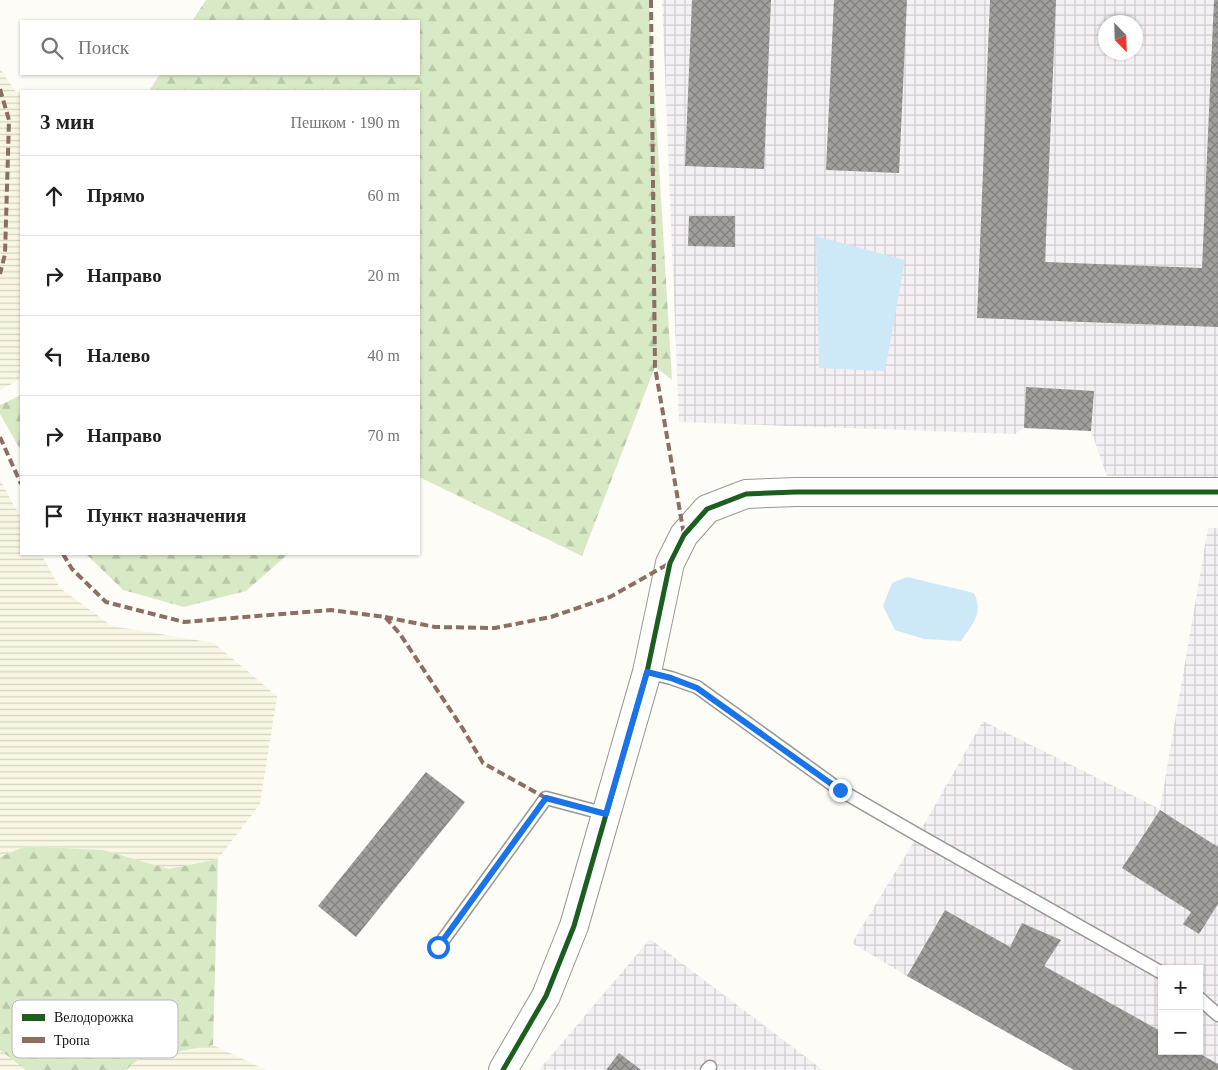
<!DOCTYPE html>
<html lang="ru">
<head>
<meta charset="utf-8">
<style>
  body { margin:0; font-family:"Times New Roman",serif; background:#f6f6f6; color:#202124 }
  .controls { position:absolute; right:15px; bottom:15px; display:grid; overflow:hidden; border-radius:0px; box-shadow:0 1px 4px #0004 }
  .controls button { width:45px; height:45px; display:grid; place-items:center; padding:0; border:0; border-bottom:1px solid #e0e0e0; background:#fff; color:#202124; font:25px sans-serif }
  .compass { position:absolute; left:1098px; top:15px; width:45px; height:45px; border-radius:50%; background:#fff; box-shadow:0 1px 4px #0004; rotate:157deg }
  .stop { position:absolute; width:15px; height:15px; margin:-11px; border:4px solid #1a73e8; border-radius:50%; background:#fff }
  .stop.end { background:#1a73e8; border-color:#fff; box-shadow:0 1px 5px #0008 }
  .list { margin:0; padding:0; list-style:none }
  h2 { display:flex; justify-content:space-between; align-items:center; height:65px; margin:0; padding:0 20px; font-size:21px }
  h2 small { font-size:16px; font-weight:400; color:#757577 }
  .list li { display:grid; grid-template-columns:32px 1fr auto; gap:15px; align-items:center; box-sizing:border-box; height:80px; padding:0 20px; border-top:1px solid #e0e0e0 }
  .list b { display:block; font-size:19px; white-space:nowrap }
  .list em { font-size:16px; font-style:normal; color:#757577 }
  .icon { flex:none; width:28px; height:28px; fill:none; stroke:currentColor; stroke-width:2; stroke-linecap:round; stroke-linejoin:round }
  .map { position:relative; flex:none; width:1218px; height:1070px; overflow:hidden }
  .search { position:absolute; background:#fff; box-shadow:0 1px 4px #0004; left:20px; top:20px; width:400px; height:55px; display:flex; align-items:center; gap:12px; box-sizing:border-box; padding:0 18px; border-radius:0px; color:#757577; font-size:19px }
  .panel { position:absolute; background:#fff; box-shadow:0 1px 4px #0004; left:20px; top:90px; width:400px; height:465px; border-radius:0px }
  .map>svg:first-child { display:block }
</style>
</head>
<body>
<div class="map">
<svg width="1218" height="1070" viewBox="0 0 1218 1070">
  <defs>
    <pattern id="industrial-grid" width="8" height="8" patternUnits="userSpaceOnUse" patternTransform="scale(1.25)"><rect width="8" height="8" fill="#f5f0f3"/><path d="M0 4h8M4 0v8" fill="none" stroke="#d1cdcf"/></pattern>
    <pattern id="farmland-rules" width="6" height="5" patternUnits="userSpaceOnUse" patternTransform="scale(1.25)"><rect width="6" height="5" fill="#f9f7e4"/><path d="M0 2.5h6" fill="none" stroke="#d4d3c3"/></pattern>
    <pattern id="forest-firs" width="22" height="20" patternUnits="userSpaceOnUse" patternTransform="scale(1.25)"><rect width="22" height="20" fill="#d8eac5"/><path d="M5 1l3.5 6h-7zM16 11l3.5 6h-7z" fill="#b8c8a8"/></pattern>
    <pattern id="building-cross-hatch" width="8" height="8" patternUnits="userSpaceOnUse" patternTransform="scale(1.25)"><rect width="8" height="8" fill="#a19f9c"/><path d="M0 0l8 8M0 8l8-8" fill="none" stroke="#82807e"/></pattern>
  </defs>
  <rect width="100%" height="100%" fill="#fdfcf7"/>
  <!-- industrial -->
  <path fill="url(#industrial-grid)" fill-rule="evenodd" d="M662 0H1218V477L1107 476 1091 431 1024 428 1015 434 679 422ZM1106 22H1136V52H1106Z
    M1208 528H1218V1070H1074L907 976 852 943 918 835 983 721 1160 809ZM1162 969H1199V1051H1162Z
    M650 939 823 1070H539Z"/>
  <!-- farmland -->
  <path fill="url(#farmland-rules)" d="M0 69 16 92 21 95V377L15 382 0 390Z
    M0 480 21 518V554H41L60 588 112 626 214 643 277 696 260 804 218 859 169 869 103 850 26 846 0 857Z
    M213 1045 266 1070H126L139 1059Z
    M0 1050 26 1070H0Z"/>
  <!-- forest -->
  <path fill="url(#forest-firs)" d="M206 0H649L672 380 655 367 582 556 419 477V91H149L160 74H419V21H192Z
    M21 395V451L0 414V405Z
    M86 554H288L246 591 184 607 123 590Z
    M26 846 103 850 169 869 218 859 213 1045 139 1059 126 1070H26L0 1050V857Z"/>
  <!-- water -->
  <path fill="#cde8f7" d="M816 236 905 260 885 371 819 368Z
    M907 577 974 593C984 614 972 624 961 641L924 639 895 630 883 606 892 583Z"/>
  <!-- building -->
  <path fill="url(#building-cross-hatch)" d="M692 0H771L764 169 685 166Z
    M834 0H907L899 173 826 170Z
    M990 0H1056L1045 262 1202 268 1214 0H1218V327L977 318Z
    M689 216H735V247L688 246Z
    M1026 387 1094 391 1091 431 1024 428Z
    M426 772 465 802 356 937 318 906Z
    M1160 810 1218 847V904L1199 934 1183 924 1191 912 1122 868Z
    M945 910 1010 947 1022 923 1061 940 1044 966 1162 1032V1051H1195L1218 1064V1070H1074L907 976Z
    M619 1053 641 1070H606Z"/>
  <g fill="none" stroke-linecap="round" stroke-linejoin="round">
    <!-- service casing -->
    <g stroke="#979795" stroke-width="15">
      <path id="service" d="M647 672 671 678 697 687 840 790 918 835 1162 973
        M438 947 546 798 606 814
        M1199 998 1218 1015
        M707 1070 710 1067"/>
    </g>
    <!-- tertiary casing -->
    <g stroke="#979795" stroke-width="30">
      <path id="tertiary" d="M503 1070 546 996 574 926 647 672 670 563 684 535 707 509 746 494 796 492H1218"/>
    </g>
    <!-- service -->
    <use href="#service" stroke="#fffffe" stroke-width="12"/>
    <!-- tertiary -->
    <use href="#tertiary" stroke="#fffffe" stroke-width="28"/>
    <!-- quiet -->
    <path stroke="#8d6e63" stroke-width="4" stroke-dasharray="8 4" stroke-linecap="butt" d="M651 0 655 367 684 535
      M0 89 9 120 5 254 0 274
      M0 437 21 484
      M63 554 72 569 106 602 184 622 331 610 385 617 400 634 463 729 483 763 546 798
      M385 617 435 627 495 628 551 617 610 597 670 563"/>
    <!-- cycleway casing -->
    <g stroke="#fff" stroke-width="8">
      <path id="cycleway" d="M503 1070 546 996 574 926 647 672 670 563 684 535 707 509 746 494 796 492H1218"/>
    </g>
    <!-- cycleway -->
    <use href="#cycleway" stroke="#1b5e20" stroke-width="5"/>
  </g>
  <g fill="none" stroke-linecap="round" stroke-linejoin="round">
    <!-- route -->
    <path stroke="#1a73e8" stroke-width="6" d="M438 947 546 798 606 814 647 672 671 678 697 688 840 790"/>
  </g>
  <!-- legend -->
  <rect x="12" y="1000" width="166" height="58" rx="8" fill="#fff" stroke="#b8b8b8" stroke-width="1"/>
  <rect x="22" y="1014" width="23" height="7" fill="#1b5e20"/>
  <rect x="22" y="1037" width="23" height="6" fill="#8d6e63"/>
  <g font-size="14" fill="#111">
    <text x="54" y="1022">Велодорожка</text>
    <text x="54" y="1045">Тропа</text>
  </g>
</svg>
<div class="controls">
<button>+</button>
<button>−</button>
</div>
<svg class="compass" viewBox="-18 -18 36 36"><path d="M0-13l5 13h-10z" fill="#e53935"/><path d="M0 13l5-13h-10z" fill="#757577"/></svg>
<div class="stop" style="left:438px;top:947px"></div>
<div class="stop end" style="left:840px;top:790px"></div>
<div class="search"><svg class="icon" aria-label="search" viewBox="0 0 24 24"><circle cx="10" cy="10" r="6"/><path d="M15 15l6 6"/></svg>Поиск</div>
<section class="panel">
<h2>3 мин<small>Пешком · 190 m</small></h2>
<ul class="list">
<li><svg class="icon" aria-label="ahead" viewBox="0 0 24 24"><path d="M12 20V5M6 11l6-6 6 6"/></svg><div><b>Прямо</b></div><em>60 m</em></li>
<li><svg class="icon" aria-label="right" viewBox="0 0 24 24"><path d="M7 20v-9h11M14 6l5 5-5 5"/></svg><div><b>Направо</b></div><em>20 m</em></li>
<li><svg class="icon" aria-label="left" viewBox="0 0 24 24"><path d="M17 20v-9H6M10 6l-5 5 5 5"/></svg><div><b>Налево</b></div><em>40 m</em></li>
<li><svg class="icon" aria-label="right" viewBox="0 0 24 24"><path d="M7 20v-9h11M14 6l5 5-5 5"/></svg><div><b>Направо</b></div><em>70 m</em></li>
<li><svg class="icon" aria-label="arrive" viewBox="0 0 24 24"><path d="M6 21V4h12l-3 4 3 4H6"/></svg><div><b>Пункт назначения</b></div></li>
</ul>
</section>
</div>
</body>
</html>
